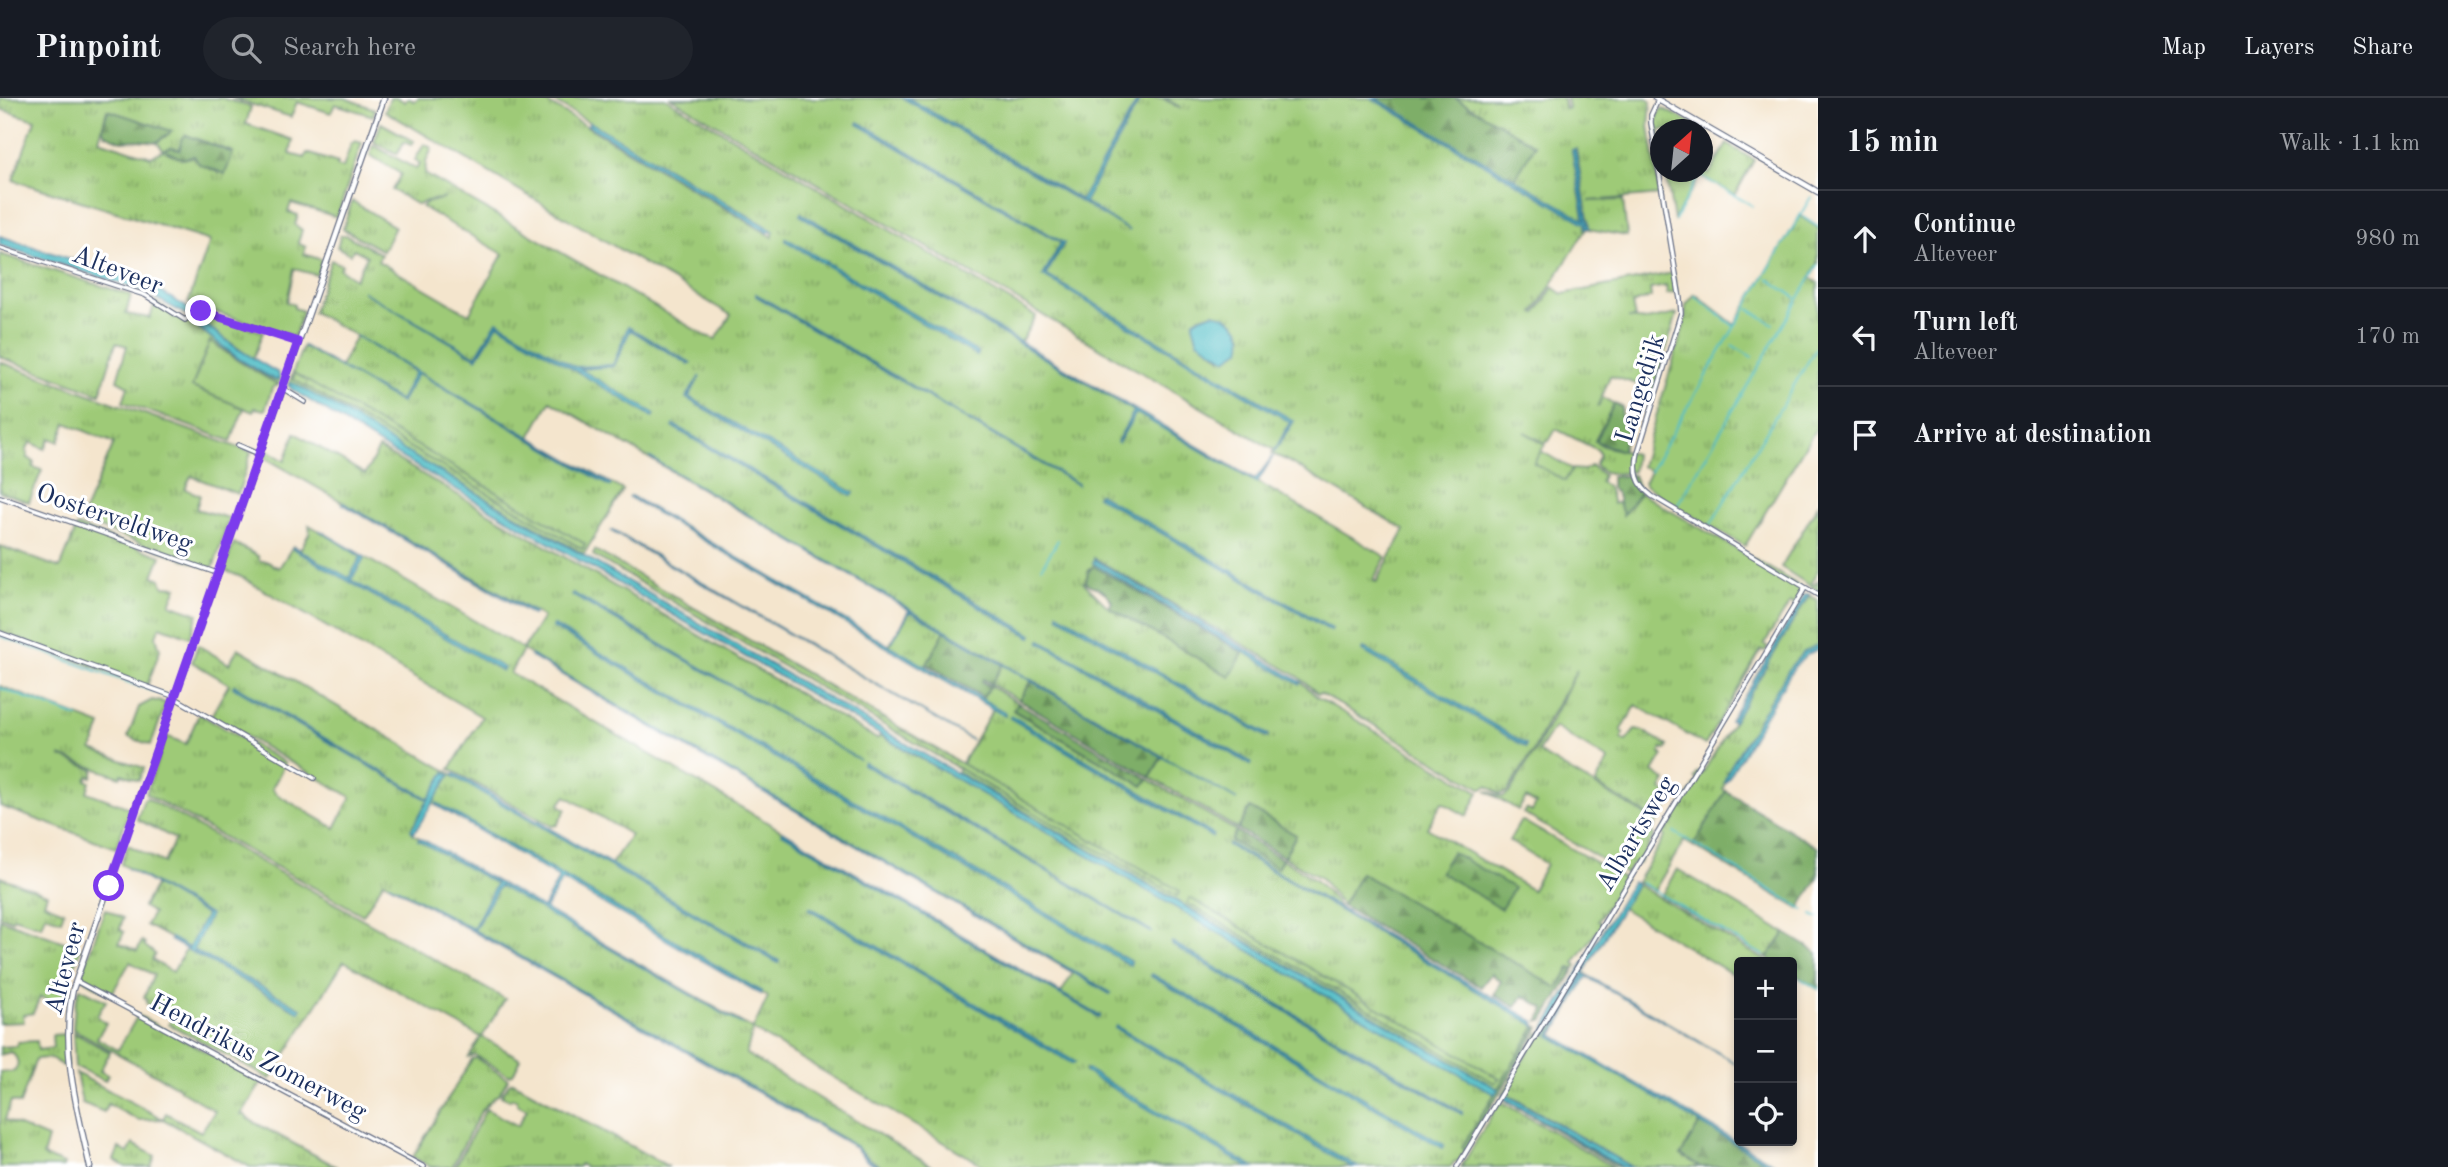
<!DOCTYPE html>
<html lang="en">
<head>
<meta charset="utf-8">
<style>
  body { margin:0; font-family:"Old Standard TT",serif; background:#20242c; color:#f1f3f6 }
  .controls { position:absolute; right:21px; bottom:21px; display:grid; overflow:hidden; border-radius:7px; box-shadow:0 4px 10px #0003 }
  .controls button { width:63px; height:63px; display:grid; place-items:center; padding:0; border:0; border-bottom:2px solid #363941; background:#171b24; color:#f1f3f6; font:35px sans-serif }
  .compass { position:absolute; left:1650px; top:21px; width:63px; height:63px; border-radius:50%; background:#171b24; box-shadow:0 4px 10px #0003; rotate:27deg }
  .stop { position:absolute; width:21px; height:21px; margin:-16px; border:5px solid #7c3aed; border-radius:50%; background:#fff }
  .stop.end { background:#7c3aed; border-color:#fff; box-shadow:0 2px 7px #0008 }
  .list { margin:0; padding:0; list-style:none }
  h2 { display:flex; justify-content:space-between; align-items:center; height:91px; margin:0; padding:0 28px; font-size:30px }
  h2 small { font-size:23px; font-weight:400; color:#9ea1a6 }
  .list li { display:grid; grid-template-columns:46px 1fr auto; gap:21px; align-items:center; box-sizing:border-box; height:98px; padding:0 28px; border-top:2px solid #363941 }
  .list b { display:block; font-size:26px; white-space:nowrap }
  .list p { margin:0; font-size:23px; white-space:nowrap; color:#9ea1a6 }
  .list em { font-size:23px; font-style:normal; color:#9ea1a6 }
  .icon { flex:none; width:38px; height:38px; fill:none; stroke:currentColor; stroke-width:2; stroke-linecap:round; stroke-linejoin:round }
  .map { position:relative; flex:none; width:1818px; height:1069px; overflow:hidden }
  header { display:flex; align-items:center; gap:42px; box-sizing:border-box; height:98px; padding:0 35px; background:#171b24; border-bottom:2px solid #363941 }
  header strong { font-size:33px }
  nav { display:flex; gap:38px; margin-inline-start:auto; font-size:24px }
  .search { width:490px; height:63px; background:#20242c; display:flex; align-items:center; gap:18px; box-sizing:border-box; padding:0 24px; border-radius:38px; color:#9ea1a6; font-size:26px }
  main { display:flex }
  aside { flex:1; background:#171b24 }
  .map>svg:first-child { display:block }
</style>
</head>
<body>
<header>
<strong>Pinpoint</strong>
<div class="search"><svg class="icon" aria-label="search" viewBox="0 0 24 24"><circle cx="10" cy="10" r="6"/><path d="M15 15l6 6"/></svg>Search here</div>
<nav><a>Map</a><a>Layers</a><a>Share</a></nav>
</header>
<main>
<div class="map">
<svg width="1818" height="1069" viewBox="0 0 1818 1069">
  <defs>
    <pattern id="grass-tufts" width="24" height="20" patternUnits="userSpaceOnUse" patternTransform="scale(1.75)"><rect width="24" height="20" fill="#9eca77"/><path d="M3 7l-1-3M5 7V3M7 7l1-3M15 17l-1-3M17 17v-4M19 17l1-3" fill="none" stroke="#80a465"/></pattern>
    <pattern id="forest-firs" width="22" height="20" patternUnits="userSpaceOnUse" patternTransform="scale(1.75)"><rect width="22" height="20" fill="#7eae68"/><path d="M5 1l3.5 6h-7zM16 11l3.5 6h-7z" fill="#668e59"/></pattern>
    <pattern id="wetland-marsh" width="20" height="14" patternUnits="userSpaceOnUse" patternTransform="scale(1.75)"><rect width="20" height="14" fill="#9eca77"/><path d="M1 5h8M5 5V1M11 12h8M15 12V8" fill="none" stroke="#80a465"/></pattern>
  </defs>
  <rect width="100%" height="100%" fill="#fff"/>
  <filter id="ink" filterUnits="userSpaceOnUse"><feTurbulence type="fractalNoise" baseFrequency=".0143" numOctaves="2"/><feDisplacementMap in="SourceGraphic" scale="14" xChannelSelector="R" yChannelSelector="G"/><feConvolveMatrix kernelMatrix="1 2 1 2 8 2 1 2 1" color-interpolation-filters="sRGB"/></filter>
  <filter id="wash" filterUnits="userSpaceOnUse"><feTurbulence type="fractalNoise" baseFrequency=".00686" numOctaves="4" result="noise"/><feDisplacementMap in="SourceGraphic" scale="28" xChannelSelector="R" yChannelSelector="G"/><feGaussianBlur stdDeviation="1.57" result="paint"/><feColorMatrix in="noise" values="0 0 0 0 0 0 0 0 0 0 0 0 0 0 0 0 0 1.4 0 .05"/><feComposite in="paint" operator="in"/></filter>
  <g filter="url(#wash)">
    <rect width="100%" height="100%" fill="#f4e5cd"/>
    <!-- grass -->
    <path fill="url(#grass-tufts)" stroke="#5c7c6a" stroke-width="2" fill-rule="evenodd" d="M0 0H222L251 9 246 26 293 42 290 56 305 60 307 55 338 65 337 68 343 70 351 46 355 43 362 45 337 119 291 105 288 114 298 117 295 127 302 132 298 145 306 149 304 156 322 162 317 177 294 171 287 204 294 207V210L303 213 294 239 188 205 210 143 13 82 35 22 0 11ZM107 12 169 36 157 44 163 52 151 59 99 42ZM186 37 233 54V55L219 75 199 66 194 58 182 61 167 54 174 49 180 52Z
      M232 0H345L375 11 373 18 335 6 331 15 297 4 291 19Z
      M390 0H398L405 4 408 0 414 3 419 0H539L773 139V133L749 118 548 0H665L1036 218 1020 245 1386 459 1373 482 1376 484 1405 432 1284 361 1272 356 1274 352 671 0H1162L1179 10 1180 9 1165 0H1373L1514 82 1534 47 1455 0H1563L1565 11 1568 10 1566 0H1648L1651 4 1649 28 1660 97 1589 103 1623 102 1627 138 1588 131 1589 126 1576 51 1572 52 1586 131 1534 215 1536 216 1553 189 1563 196 1673 175 1677 194 1667 196 1666 188 1650 191 1651 199 1632 206 1635 220H1628L1646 222 1677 216 1654 291 1610 278 1598 309 1602 299 1614 306 1595 343 1603 348 1635 356 1633 373C1619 377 1604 378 1595 367L1600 357 1598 352 1556 331 1549 343 1545 345 1524 334 1545 346 1534 365 1565 383 1572 371 1584 372 1591 368 1603 377 1600 384 1608 389 1613 406 1619 404 1623 416 1640 395 1800 488 1801 494 1794 507 1790 505 1764 546 1768 549 1765 553 1761 552 1705 647 1636 607 1621 633 1624 635 1621 641 1626 643 1635 632 1643 633 1668 648 1666 652 1662 650 1660 655 1663 657 1653 674 1666 683 1661 692 1673 700 1658 723 1597 687 1596 685 1608 662 1554 629 1538 654 1657 724 1651 735 1655 737 1638 766 1633 765 1626 776 1523 715 1526 711 1532 714 1536 706 1526 700 1518 712 1486 693 1503 699 1509 695 1535 653 1577 572 1548 622 1534 652 1507 694 1500 696 1487 688 1482 691 1320 595 1318 596 1299 579 1094 460V465L1299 586 1301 584 1317 599 1479 694 1467 718 1442 704 1427 730 1532 792 1546 766 1509 743 1520 724 1523 723 1623 780 1625 782H1623L1598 823 1602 826 1574 865 1577 867 1574 872 1570 871 1558 891 1361 775 1342 808 1322 781 1284 759 1296 737 1250 710 1238 731 1150 679 1162 659 1031 582 1019 602 991 586 1003 565 946 533 925 570 889 548 911 512 550 303 530 339 623 392 584 456 408 355 339 311 289 285 303 248 340 269 356 238 313 214 331 162 342 167 340 171 355 181 367 158 354 151 350 156 337 149 341 137H346L381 156 378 163 469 216 503 156 422 109 426 105 445 100 426 103 418 107 392 92 401 76 370 57 373 47 416 71 420 66 415 62 424 46 432 50 426 64 425 76 706 238 716 241 731 217 385 13ZM1213 215 1221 260 1211 251 1193 227 1197 220ZM1093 468 1243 555 1230 578 1108 509 1083 484H1086L1088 474Z
      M1662 10 1692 25 1688 31 1660 32V51C1657 37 1653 22 1662 10Z
      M381 25 414 43 411 47 404 44 397 56 374 44Z
      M1727 46 1754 62 1735 97 1700 78 1674 122 1665 74 1703 73 1709 76Z
      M352 103 395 129 383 153 343 131Z
      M1800 118 1818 130V166L1810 180 1818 185V327L1745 448 1677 409 1645 387 1644 385 1650 373 1641 368 1684 227 1686 207 1695 196 1735 227Z
      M0 156 131 197 126 216 150 220 155 204 184 223 192 221V225L239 261 275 282 280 281 278 287 210 243 192 289 244 310 231 343 123 304 128 288 117 282 127 248 116 245 100 296 0 259Z
      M201 214 263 234 253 261 194 218Z
      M0 264 251 354 238 396 191 378 185 391 200 397 196 411 229 420 214 468 208 470 80 423 114 345 66 325 59 344 50 340 45 351 30 344 26 354 28 355 27 359 34 364 33 369 42 372 29 404 0 394Z
      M295 335 365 376 379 351 877 641 880 638 948 676 1495 996 1463 1049 1465 1053 1458 1063 1454 1064 1451 1069H986L753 932 746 956 933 1069H881L846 1042 384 783 363 817 146 696 166 638 186 646 199 616 285 665 272 691 278 697 335 730 351 699 211 618 229 586 192 564 198 547 229 566 238 550 454 677 611 766 631 737 566 698 559 707 566 711 557 727 552 728 450 671 482 619 241 479 224 472 234 445 258 458 260 463H266L279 470 293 448 300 452 310 434 309 427 523 551 543 519 264 359 267 352 285 363ZM523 552 1073 875 1061 895 510 575ZM432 704 768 899 753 931 413 736Z
      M1818 407V473L1811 485 1814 487 1818 483V493L1781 469Z
      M77 428 161 458 153 478 161 481 163 488 177 489 170 506 198 516 190 539 160 528 156 538 160 552 147 588 0 534V448L60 470Z
      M1809 497 1818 502V547L1800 558 1791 568 1728 673 1723 691 1726 693 1693 748 1684 743 1654 793 1637 784 1665 738 1662 735 1665 729 1667 732 1668 724 1672 725 1698 682 1695 680 1698 674 1702 676Z
      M0 588 101 627 92 652 144 670 139 682 122 676 120 679 60 658 94 672 92 679 88 678 86 682 90 684 87 694 130 710 116 750 0 708Z
      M990 588 1018 605 1014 613 1143 688 1148 681 1236 733 1231 743 1277 769 1282 761C1309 777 1324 785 1341 812L1536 928 1498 991 957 674 994 609 982 601Z
      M152 602 166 605 151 647 128 639 139 609Z
      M147 700 505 901 482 939 521 961 513 976 508 977 475 957 469 959 481 939 344 863 270 981 169 926 172 920 146 905 147 901 144 899 154 877 130 864 111 897 85 882 81 879 105 811 123 820 120 831 124 834 119 845 137 853 142 843 145 845 144 847 155 856 152 862 173 874 186 851 290 909 289 905 146 827 153 815 143 809 156 786 121 766 128 747 164 765 175 741 137 721 144 701Z
      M1677 771 1785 835 1767 860 1661 798Z
      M0 779 47 796 44 805 64 813 61 822 45 817 41 828 13 819 12 822 0 818Z
      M1636 786 1768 864H1739V880L1622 810Z
      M0 821 81 850 60 906 40 899 33 915 23 917 24 924 0 925Z
      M1584 874 1589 878 1587 877 1551 938 1700 1025 1681 1057 1701 1069H1631L1508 996 1503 997 1504 1000 1622 1069H1618L1502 1000 1503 996 1539 935H1547Z
      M80 890 106 903 97 918 106 925 97 940 118 952 138 917 262 984 241 1017H245L248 1021 337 1069H250L163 1021 138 1022 108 1006 104 1014 82 1005 76 975 163 1021 166 1015 201 1034 215 1013 180 992V990L73 931 75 906Z
      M73 934 110 954 100 973 108 977 105 983 81 971 75 970Z
      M66 936 67 967 63 968 51 960 36 961 20 1006 11 1003 5 1022 48 1040 43 1058 64 1066 63 1069H0V974H12C21 968 18 960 11 954L0 957V949L17 948V944L37 943 38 952 53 950 52 937Z
      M476 960 508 981 500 995 489 1004 481 1013 452 1069H431L413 1059 472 961Z
      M513 984 669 1069H585L580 1066 578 1069H455L486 1011 518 1028 527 1011 517 1006V1002L512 1000 510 1002 501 998 509 986Z
      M1500 1003 1613 1069H1483L1479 1067V1069H1461Z
      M133 1046 155 1058 151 1069H126L114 1062 119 1050 128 1055Z"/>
    <!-- forest -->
    <path fill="url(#forest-firs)" stroke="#4c6e63" stroke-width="2" d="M1373 0H1455L1535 47 1514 82Z
      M108 12 172 33 157 44 137 42 121 43 105 36 102 30Z
      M186 37 233 55 225 76 199 66 194 58 182 61 164 52 171 49 180 52 181 41Z
      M1614 306 1622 309 1621 321 1625 322 1624 327 1628 328 1622 353 1595 343Z
      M1633 377 1640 395 1623 417 1616 394H1614L1611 389V379Z
      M1093 468 1243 555 1230 579 1109 509 1112 504C1107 491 1095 491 1086 484L1088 474Z
      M945 532 1004 565 991 586 983 581 982 584 990 588 983 599 927 566Z
      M1032 582 1162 658 1150 679 1019 602Z
      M1018 605 1148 681 1143 688 1013 612Z
      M1726 693 1818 750V780L1799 811 1693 748Z
      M1250 710 1296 737 1284 759 1238 731Z
      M1236 733 1282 761 1277 770 1231 743Z
      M1452 754 1514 790 1501 811 1440 774Z
      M1361 775 1558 890 1570 870 1574 872 1543 923H1539L1545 911 1523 898 1516 909 1494 897 1501 883 1491 876 1481 889 1342 808Z
      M1785 835 1818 855V891L1792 875V864H1773L1767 860Z
      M1536 928 1539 929 1465 1053 1462 1049Z
      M1700 1025 1764 1062 1762 1065 1758 1063 1754 1069H1701L1681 1057Z"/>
    <!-- wetland -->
    <path fill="url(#wetland-marsh)" stroke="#5c7c6a" stroke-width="2" d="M294 275 585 446 583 451 293 281Z
      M595 452 1180 793 1177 798 593 457Z
      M1190 800 1499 980 1495 985 1187 805Z"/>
    <!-- garden -->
    <path fill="#9eca77" stroke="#5c7c6a" stroke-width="2" d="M210 243 238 263 278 287 272 290 265 312 255 310 253 314 192 289Z
      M1541 353 1572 371 1565 383 1534 365Z"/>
    <!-- water -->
    <path fill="#4fbec6" stroke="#357692" stroke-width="2" d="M903 0H908L1081 102 1139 0H1141L1084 104 1130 133Z
      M1371 0H1375L1585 122 1572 52 1575 51 1589 130H1585L1586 126Z
      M590 24 773 133 768 134 588 27Z
      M859 24 1064 145 1046 177 1294 323 1274 354 1290 324 1043 178 1061 145 858 26Z
      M801 115 1255 382 1273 358 1257 385 1136 315 1118 345 1117 344 1134 313 800 117Z
      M0 138 132 181 156 191 186 209 194 218 238 251 278 275 280 281 275 282 239 261 191 224 192 222 188 218 143 193 0 147Z
      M786 140 978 255 977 258 786 143Z
      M362 193 476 258 497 223 575 269 613 267 628 229 691 265 689 266 630 232 614 268 580 271 655 316 653 319 498 226 477 260Z
      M756 196 1078 386V387L756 198Z
      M1213 215C1232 218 1247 232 1241 251L1226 261 1198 243 1193 227 1194 222Z
      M356 238 611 386 610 388 418 275 401 305 303 248 400 303 415 274Z
      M700 278 689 299 854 395 852 398 686 300Z
      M291 284 339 311 408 355 1498 991 1495 996 1445 968 1005 709 390 353 293 292 288 287Z
      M674 327 1032 537 1031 539 673 329Z
      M649 359 1237 702 910 513 892 544 909 512Z
      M1099 396 1332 531 1331 533 1097 398Z
      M631 398 1006 615 1005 618 629 399Z
      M344 405 534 515 533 517 343 406Z
      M319 432 365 459 351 482 504 570 502 573 292 450 294 449 349 480 361 459Z
      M612 432 972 642 611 433Z
      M1094 461 1301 584 1299 586 1093 465Z
      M573 495 860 662 572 497Z
      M1805 496H1809L1733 624 1730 623Z
      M1058 515 1268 637 1267 639 1058 518Z
      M553 527 1131 864 1130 867 552 529Z
      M1041 542 1252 665 1251 667 1040 544Z
      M1818 547V551L1808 556 1794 569 1726 684H1724L1728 673 1791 568 1804 554Z
      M1364 550 1526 646V649L1363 553Z
      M531 557 1111 895 1110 896 530 558Z
      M234 587 429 701 445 674 450 677 414 735 411 732 428 702 233 589Z
      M1012 618 1213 737 1212 739 1010 620Z
      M864 664 1151 833V834L863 666Z
      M455 676 779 863 778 865 453 678Z
      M437 705 762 894 761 896 562 782 545 811 743 927 499 788 474 832 855 1048 869 1062 880 1069 867 1063 855 1049 389 786 473 831 496 786 418 742 420 740 543 810 559 780 436 707Z
      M783 733 1100 918 1099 919 782 735Z
      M1229 746 1535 924 1536 928 1228 747Z
      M127 770 210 817 193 852 301 910 300 914 170 842 171 840 189 850 206 817Z
      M1632 784 1636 786 1627 802 1547 936 1543 933Z
      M810 809 1075 964 1073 966 809 811Z
      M1172 844 1462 1014V1016L1179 851 1171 846Z
      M1152 876 1444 1047 1443 1050 1151 878Z
      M1585 876 1739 967 1587 879 1553 937 1780 1069H1775L1550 938Z
      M1116 928 1358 1069H1352L1115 930Z
      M1086 971 1253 1069H1248L1085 974Z
      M1508 996 1509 998 1631 1069H1622L1504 1000 1503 997Z"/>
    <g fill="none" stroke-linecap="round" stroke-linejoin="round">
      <!-- stream -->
      <path stroke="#4fbec6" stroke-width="2" d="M1803 119 1818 129
        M1675 122 1699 77 1753 108
        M1769 181 1796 200
        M1695 198 1735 229
        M1749 211 1773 226
        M1732 247 1752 259
        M1650 373 1811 99
        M1678 406 1818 167
        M1711 426 1818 247
        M1042 469 1058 442
        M0 538 166 598
        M0 590 78 619
        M1674 734 1804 812
        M1641 785 1764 858
        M1812 817 1818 820
        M1801 881 1818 891"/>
    </g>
  </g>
  <g filter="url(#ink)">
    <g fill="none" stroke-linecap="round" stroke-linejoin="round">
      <!-- minor casing -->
      <g stroke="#676f85" stroke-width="6">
        <path id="minor" d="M1658 2 1651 17V25L1680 201 1681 215 1638 354C1634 373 1636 386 1652 398L1818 497
          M0 150 145 197 185 222 195 215 204 213 298 244
          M282 290 305 304
          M238 347 259 356
          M0 399 217 475
          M0 535 170 597 314 680
          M76 883 424 1069
          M1457 1069 1805 490"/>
      </g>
      <!-- tertiary casing -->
      <g stroke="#676f85" stroke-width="7">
        <path id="tertiary" d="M1655 0 1818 94
          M90 1069C77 1010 60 952 73 891L384 0"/>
      </g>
      <!-- minor -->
      <use href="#minor" stroke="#fff" stroke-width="3.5"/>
      <!-- tertiary -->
      <use href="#tertiary" stroke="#fff" stroke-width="4.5"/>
    </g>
  </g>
  <g fill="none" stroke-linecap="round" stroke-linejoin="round" filter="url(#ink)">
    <!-- route -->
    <path stroke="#7c3aed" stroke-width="9" d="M109 788 298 244 201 213"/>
  </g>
  <g text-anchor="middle" stroke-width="6" stroke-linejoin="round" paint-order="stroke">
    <!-- street labels -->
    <g font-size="26" fill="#1b2f5e" stroke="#fff">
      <text transform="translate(118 171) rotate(21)" y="9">Alteveer</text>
      <text transform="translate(1639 290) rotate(-73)" y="9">Langedijk</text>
      <text transform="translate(115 419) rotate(19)" y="9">Oosterveldweg</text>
      <text transform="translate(1635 735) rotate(-59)" y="9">Albartsweg</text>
      <text transform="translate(64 870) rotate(-75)" y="9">Alteveer</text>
      <text transform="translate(259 958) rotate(28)" y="9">Hendrikus Zomerweg</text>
    </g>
  </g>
</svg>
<div class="controls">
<button>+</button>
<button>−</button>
<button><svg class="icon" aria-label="locate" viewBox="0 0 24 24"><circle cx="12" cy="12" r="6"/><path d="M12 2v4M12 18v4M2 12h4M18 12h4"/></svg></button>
</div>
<svg class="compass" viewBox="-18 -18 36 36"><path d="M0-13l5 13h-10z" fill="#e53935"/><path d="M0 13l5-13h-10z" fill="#9ea1a6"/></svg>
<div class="stop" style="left:109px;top:788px"></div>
<div class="stop end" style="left:201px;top:213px"></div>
</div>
<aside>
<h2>15 min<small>Walk · 1.1 km</small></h2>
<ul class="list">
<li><svg class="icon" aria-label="ahead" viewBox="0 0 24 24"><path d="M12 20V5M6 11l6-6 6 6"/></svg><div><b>Continue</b><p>Alteveer</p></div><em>980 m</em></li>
<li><svg class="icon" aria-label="left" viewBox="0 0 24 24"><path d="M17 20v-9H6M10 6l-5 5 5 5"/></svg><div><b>Turn left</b><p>Alteveer</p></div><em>170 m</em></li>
<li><svg class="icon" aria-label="arrive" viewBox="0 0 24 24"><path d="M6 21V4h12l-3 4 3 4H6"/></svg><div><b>Arrive at destination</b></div></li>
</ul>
</aside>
</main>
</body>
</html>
